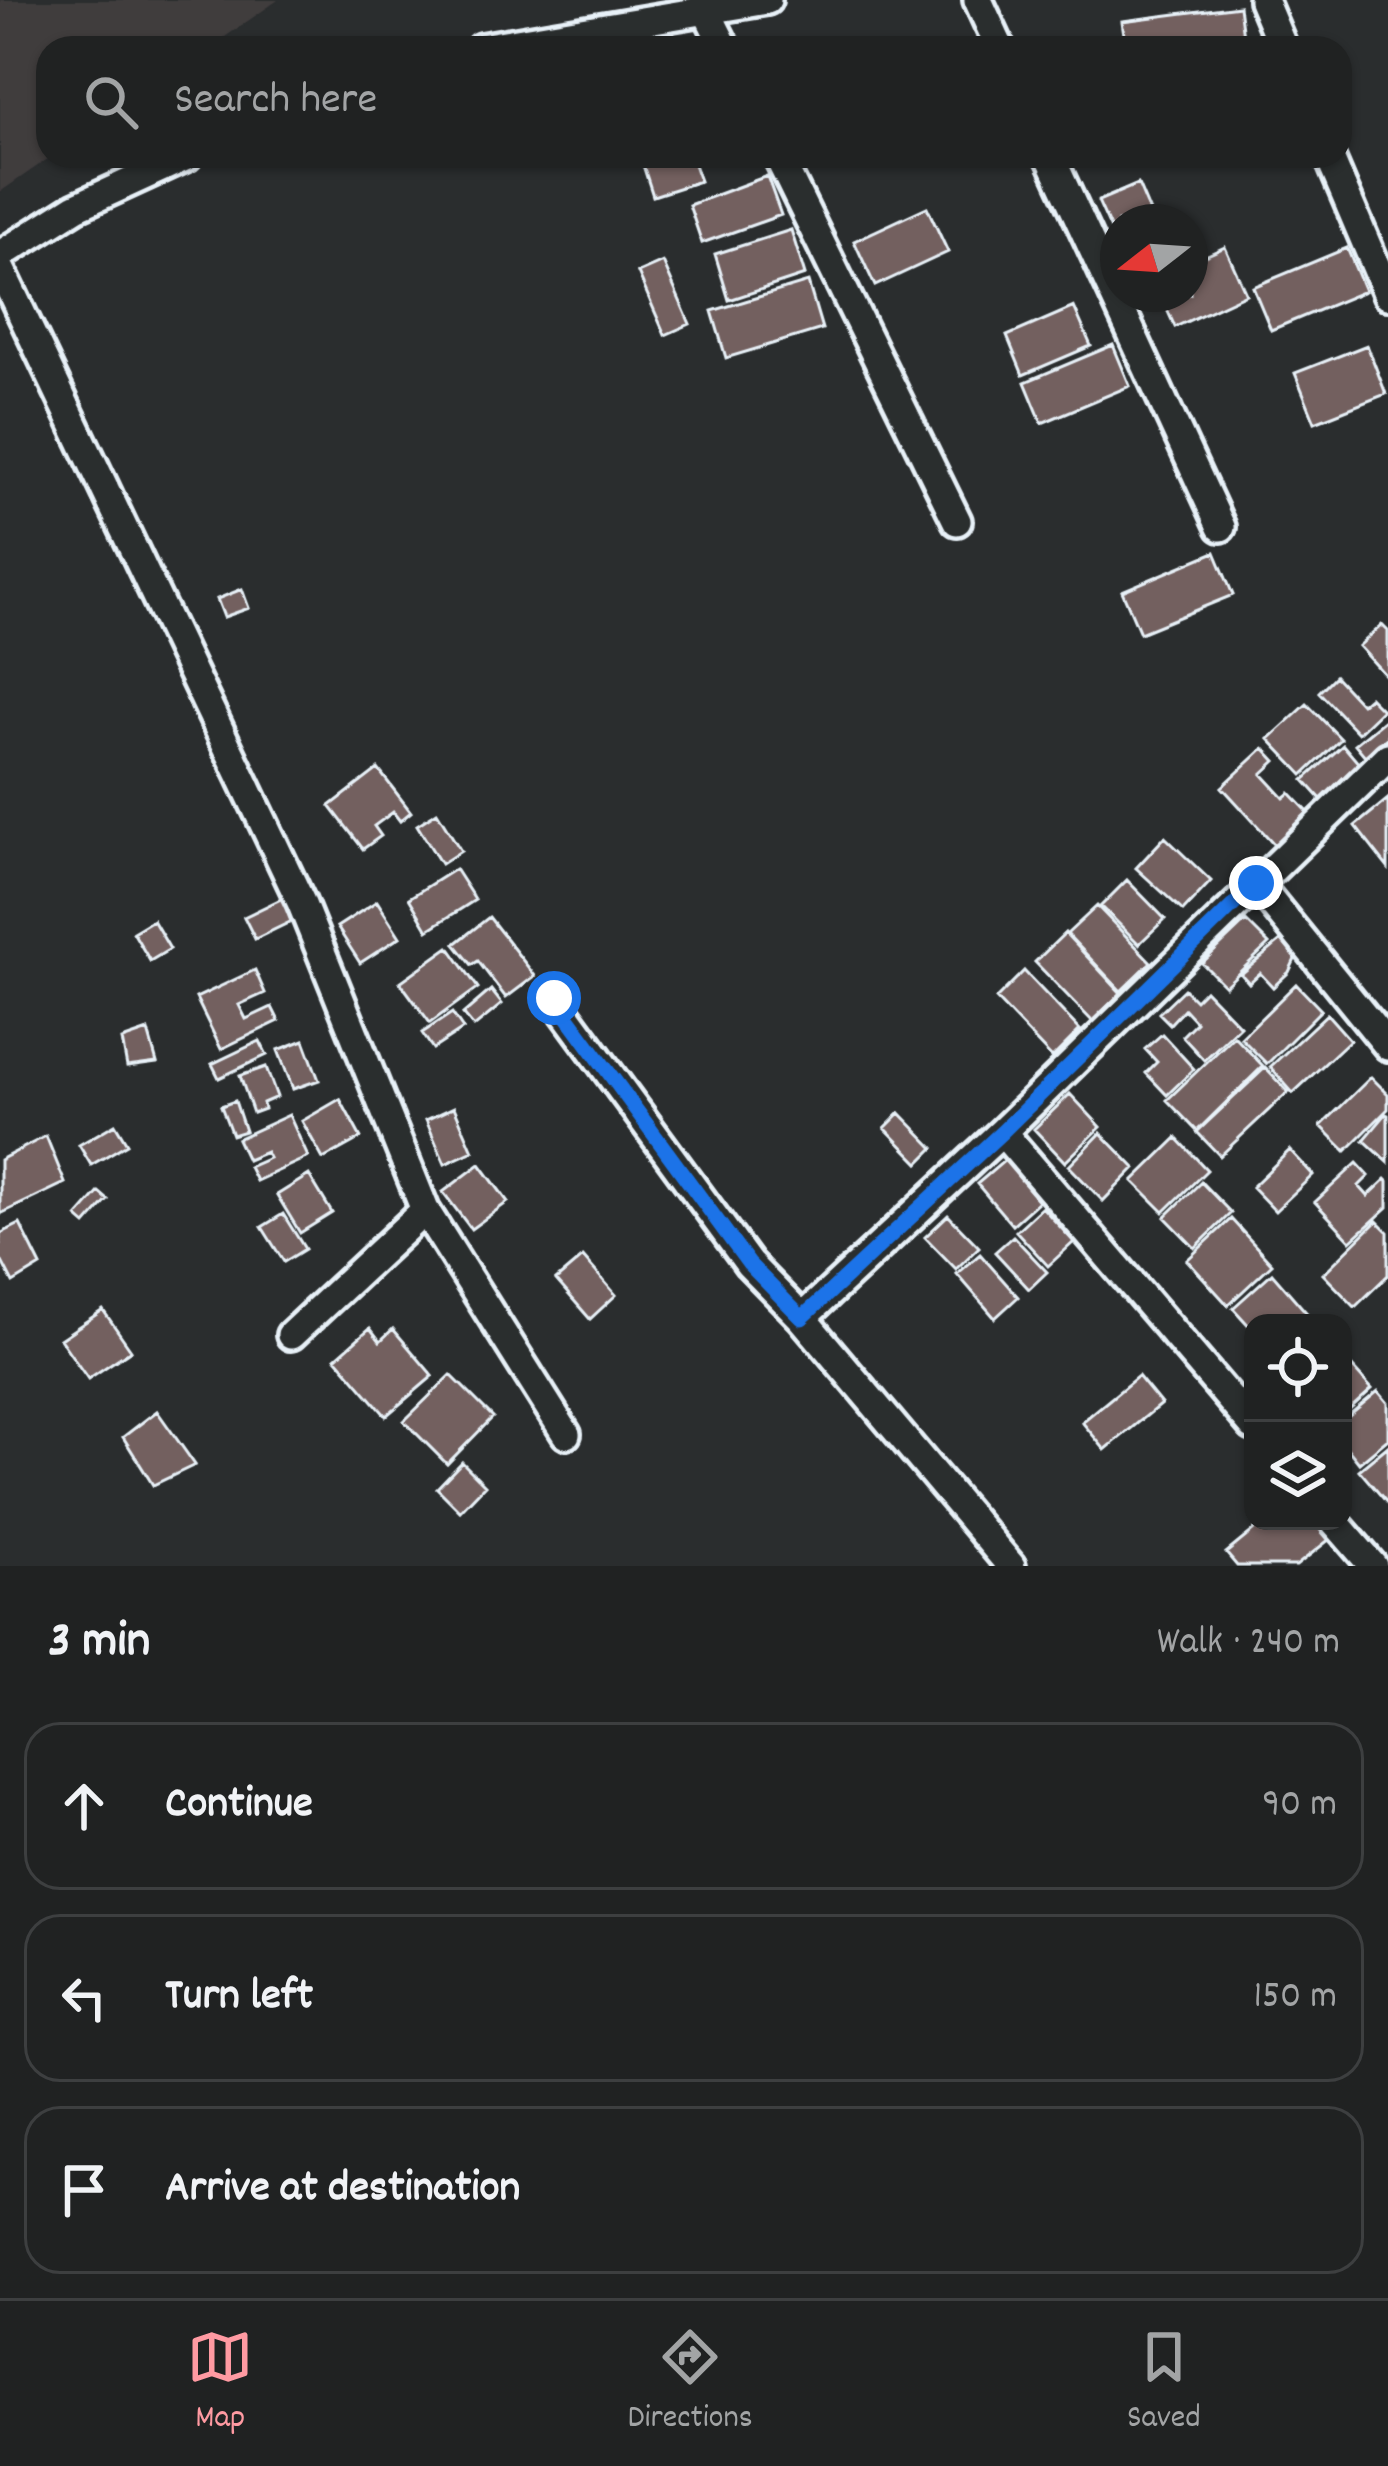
<!DOCTYPE html>
<html lang="en">
<head>
<meta charset="utf-8">
<style>
  body { margin:0; font-family:Dekko,sans-serif; background:#2d2f2f; color:#f1f3f6 }
  .controls { position:absolute; right:36px; bottom:36px; display:grid; overflow:hidden; border-radius:24px; box-shadow:0 3px 9px #0004 }
  .controls button { width:108px; height:108px; display:grid; place-items:center; padding:0; border:0; border-bottom:3px solid #3d3f40; background:#202222; color:#f1f3f6; font:60px sans-serif }
  .compass { position:absolute; left:1100px; top:204px; width:108px; height:108px; border-radius:50%; background:#202222; box-shadow:0 3px 9px #0004; rotate:253deg }
  .stop { position:absolute; width:36px; height:36px; margin:-27px; border:9px solid #1a73e8; border-radius:50%; background:#fff }
  .stop.end { background:#1a73e8; border-color:#fff; box-shadow:0 3px 12px #0008 }
  .list { margin:0; padding:0; list-style:none }
  h2 { display:flex; justify-content:space-between; align-items:center; height:156px; margin:0; padding:0 48px; font-size:51px }
  h2 small { font-size:39px; font-weight:400; color:#a2a4a5 }
  .list li { display:grid; grid-template-columns:78px 1fr auto; gap:36px; align-items:center; box-sizing:border-box; height:168px; margin:0 24px 24px; padding:0 24px; border:3px solid #3d3f40; border-radius:36px }
  .list b { display:block; font-size:45px; white-space:nowrap }
  .list em { font-size:39px; font-style:normal; color:#a2a4a5 }
  .icon { flex:none; width:66px; height:66px; fill:none; stroke:currentColor; stroke-width:2; stroke-linecap:round; stroke-linejoin:round }
  .map { position:relative; flex:none; width:1388px; height:1566px; overflow:hidden }
  .search { position:absolute; background:#202222; box-shadow:0 3px 9px #0004; left:36px; right:36px; top:36px; height:132px; display:flex; align-items:center; gap:30px; box-sizing:border-box; padding:0 42px; border-radius:36px; color:#a2a4a5; font-size:45px }
  .sheet { height:732px; background:#202222 }
  nav { display:flex; justify-content:space-around; align-items:center; box-sizing:border-box; height:168px; border-top:3px solid #3d3f40; background:#202222; font-size:33px; color:#a2a4a5 }
  nav a { display:grid; justify-items:center; gap:6px }
  nav .on { color:#ff9aa2 }
  .map>svg:first-child { display:block }
</style>
</head>
<body>
<div class="map">
<svg width="1388" height="1566" viewBox="0 0 1388 1566">
  <rect width="100%" height="100%" fill="#2a2d2e"/>
  <filter id="ink" filterUnits="userSpaceOnUse"><feTurbulence type="fractalNoise" baseFrequency=".00833" numOctaves="2"/><feDisplacementMap in="SourceGraphic" scale="24" xChannelSelector="R" yChannelSelector="G"/><feConvolveMatrix kernelMatrix="1 2 1 2 8 2 1 2 1" color-interpolation-filters="sRGB"/></filter>
  <g filter="url(#ink)">
    <!-- built -->
    <path fill="#403c3d" d="M0 0H278L209 48H48V156H52L0 192Z"/>
    <!-- building -->
    <path fill="#73605f" stroke="#e8f1f8" stroke-width="3" d="M1239 6 1244 44 1212 48H1126L1122 21Z
      M640 156H691L700 181 653 196Z
      M767 176 781 215 702 243 689 205Z
      M1138 184 1154 222H1118L1117 243 1098 201Z
      M927 207 948 252 875 286 854 241Z
      M791 230 805 275 729 300 715 254Z
      M1225 247 1246 294 1175 327 1160 294H1190V263Z
      M1347 248 1365 291 1271 330 1253 287Z
      M663 262 690 324 665 335 638 273Z
      M808 282 822 329 726 358 712 311Z
      M1074 307 1091 346 1023 375 1007 336Z
      M1113 345 1130 386 1042 423 1025 382Z
      M1367 345 1386 394 1315 422 1295 373Z
      M1215 552 1233 595 1140 633 1122 591Z
      M242 589 249 608 224 617 217 599Z
      M1382 625 1388 631V678L1359 646Z
      M1335 676 1361 704 1369 697 1382 710 1358 733 1319 692Z
      M1307 704 1341 739 1303 775 1269 739Z
      M1387 718 1388 737 1365 756 1355 744Z
      M1343 745 1360 765 1322 800 1304 780Z
      M1264 748 1276 761 1262 774 1284 798 1290 793 1309 813 1275 845 1222 787Z
      M378 769 411 812 400 821 393 812 374 826 381 836 363 849 330 806Z
      M1388 799V868L1355 826Z
      M437 812 461 851 441 864 417 825Z
      M1165 837 1211 881 1183 911 1136 868Z
      M455 869 475 900 428 930 409 898Z
      M1127 880 1165 919 1139 944 1101 906Z
      M283 898 294 920 255 939 244 917Z
      M377 901 400 937 360 963 337 927Z
      M1097 906 1151 962 1121 991 1067 934Z
      M489 917 535 976 506 998 478 961 472 965 455 944Z
      M153 920 170 949 150 961 133 932Z
      M1246 921 1269 944 1225 986 1202 963Z
      M1065 933 1121 993 1092 1021 1035 962Z
      M1283 939 1297 955 1289 972 1273 987 1260 973 1249 983 1241 974Z
      M449 947 478 988 430 1023 400 982Z
      M255 970 265 993 239 1005 246 1019 272 1007 279 1021 221 1049 196 998Z
      M1024 971 1080 1030 1052 1058 996 999Z
      M1296 984 1321 1010 1267 1064 1241 1038Z
      M1184 989 1195 1000 1205 990 1240 1026 1204 1060 1182 1036 1196 1022 1184 1009 1170 1024 1159 1013Z
      M491 990 502 1004 474 1027 463 1014Z
      M452 1013 463 1029 433 1049 422 1033Z
      M1327 1014 1350 1040 1293 1093 1270 1067Z
      M148 1031 157 1063 127 1067 122 1040Z
      M1162 1034 1194 1069 1167 1095 1146 1073 1157 1062 1145 1049Z
      M1234 1036 1263 1066 1197 1131 1167 1100Z
      M304 1040 319 1080 293 1089 278 1050Z
      M260 1041 267 1055 219 1078 212 1064Z
      M266 1067 277 1097 263 1103 264 1109 253 1113 240 1076Z
      M1265 1068 1288 1092 1220 1156 1197 1132Z
      M1371 1077 1388 1094V1109L1346 1151 1321 1126Z
      M1070 1094 1101 1127 1065 1162 1034 1129Z
      M340 1099 361 1138 323 1159 302 1121Z
      M235 1101 245 1131 232 1135 221 1106Z
      M454 1107 473 1151 445 1164 426 1120Z
      M900 1113 934 1148 919 1163 885 1128Z
      M1386 1114 1388 1115V1162L1364 1140Z
      M289 1115 308 1157 256 1181 249 1167 269 1158 266 1152 247 1160 237 1139Z
      M115 1124 127 1144 91 1165 79 1145Z
      M1101 1133 1135 1168 1103 1201 1069 1166Z
      M46 1136 65 1183 0 1214V1160Z
      M1177 1138 1207 1170 1164 1212 1133 1181Z
      M1290 1150 1313 1175 1275 1211 1252 1187Z
      M1005 1160 1040 1200 1012 1225 977 1184Z
      M1357 1163 1369 1176 1359 1186 1368 1196 1386 1179 1388 1181V1207L1351 1241 1315 1202Z
      M480 1164 508 1202 471 1229 443 1192Z
      M309 1175 332 1213 300 1233 277 1195Z
      M1201 1182 1231 1213 1195 1248 1165 1217Z
      M99 1192 108 1200 86 1225 77 1217Z
      M1042 1207 1074 1242 1048 1266 1016 1231Z
      M283 1214 305 1249 284 1262 262 1227Z
      M948 1215 979 1247 956 1269 925 1237Z
      M1231 1219 1272 1264 1228 1305 1187 1260Z
      M1377 1221 1388 1232V1275L1355 1307 1323 1274Z
      M20 1224 41 1266 13 1283 0 1258V1234Z
      M1013 1236 1047 1272 1029 1289 995 1252Z
      M980 1254 1018 1297 995 1318 957 1274Z
      M583 1257 616 1295 590 1319 556 1280Z
      M1272 1273 1312 1319 1308 1323H1253V1330L1233 1308Z
      M103 1310 131 1350 88 1379 60 1339Z
      M370 1328 380 1341 393 1329 433 1376 386 1416 336 1358Z
      M1344 1358 1372 1389 1343 1415V1359Z
      M451 1375 493 1417 447 1464 404 1421Z
      M1138 1376 1161 1404 1105 1450 1082 1422Z
      M1378 1391 1388 1403V1439L1359 1463 1343 1443V1420Z
      M157 1411 195 1465 153 1485 123 1437Z
      M1388 1446V1504L1359 1470Z
      M462 1462 485 1485 460 1511 437 1488Z
      M1265 1521H1315L1330 1539 1296 1566H1237L1226 1553Z"/>
    <g fill="none" stroke-linecap="round" stroke-linejoin="round">
      <!-- minor casing -->
      <g stroke="#e8f1f8" stroke-width="36">
        <path id="minor" d="M978 0 1000 48
          M1263 0 1283 48
          M705 8 725 48
          M481 48 767 0
          M778 156 957 521
          M1050 156 1221 527
          M1329 156 1388 295
          M0 255 76 207 187 156
          M0 268 301 902 425 1210 566 1434
          M1256 883 1388 1046
          M554 998 749 1264 802 1318 1011 1566
          M1002 1132 1253 1426
          M802 1318 1002 1132 1388 757
          M291 1335 425 1210
          M1334 1521 1373 1566"/>
      </g>
      <!-- minor -->
      <use href="#minor" stroke="#2a2d2e" stroke-width="27"/>
    </g>
  </g>
  <g fill="none" stroke-linecap="round" stroke-linejoin="round" filter="url(#ink)">
    <!-- route -->
    <path stroke="#1a73e8" stroke-width="15" d="M554 998 749 1264 802 1318 1002 1132 1256 883"/>
  </g>
</svg>
<div class="controls">
<button><svg class="icon" aria-label="locate" viewBox="0 0 24 24"><circle cx="12" cy="12" r="6"/><path d="M12 2v4M12 18v4M2 12h4M18 12h4"/></svg></button>
<button><svg class="icon" aria-label="layers" viewBox="0 0 24 24"><path d="M12 4l9 5-9 5-9-5zM3 14l9 5 9-5"/></svg></button>
</div>
<svg class="compass" viewBox="-18 -18 36 36"><path d="M0-13l5 13h-10z" fill="#e53935"/><path d="M0 13l5-13h-10z" fill="#a2a4a5"/></svg>
<div class="stop" style="left:554px;top:998px"></div>
<div class="stop end" style="left:1256px;top:883px"></div>
<div class="search"><svg class="icon" aria-label="search" viewBox="0 0 24 24"><circle cx="10" cy="10" r="6"/><path d="M15 15l6 6"/></svg>Search here</div>
</div>
<section class="sheet">
<h2>3 min<small>Walk · 240 m</small></h2>
<ul class="list">
<li><svg class="icon" aria-label="ahead" viewBox="0 0 24 24"><path d="M12 20V5M6 11l6-6 6 6"/></svg><div><b>Continue</b></div><em>90 m</em></li>
<li><svg class="icon" aria-label="left" viewBox="0 0 24 24"><path d="M17 20v-9H6M10 6l-5 5 5 5"/></svg><div><b>Turn left</b></div><em>150 m</em></li>
<li><svg class="icon" aria-label="arrive" viewBox="0 0 24 24"><path d="M6 21V4h12l-3 4 3 4H6"/></svg><div><b>Arrive at destination</b></div></li>
</ul>
</section>
<nav>
<a class="on"><svg class="icon" aria-label="map" viewBox="0 0 24 24"><path d="M3 6l6-2 6 2 6-2v14l-6 2-6-2-6 2zM9 4v14M15 6v14"/></svg>Map</a>
<a><svg class="icon" aria-label="directions" viewBox="0 0 24 24"><path d="M12 3l9 9-9 9-9-9zM9 14v-3h6M13 9l2 2-2 2"/></svg>Directions</a>
<a><svg class="icon" aria-label="saved" viewBox="0 0 24 24"><path d="M7 4h10v16l-5-4-5 4z"/></svg>Saved</a>
</nav>
</body>
</html>
